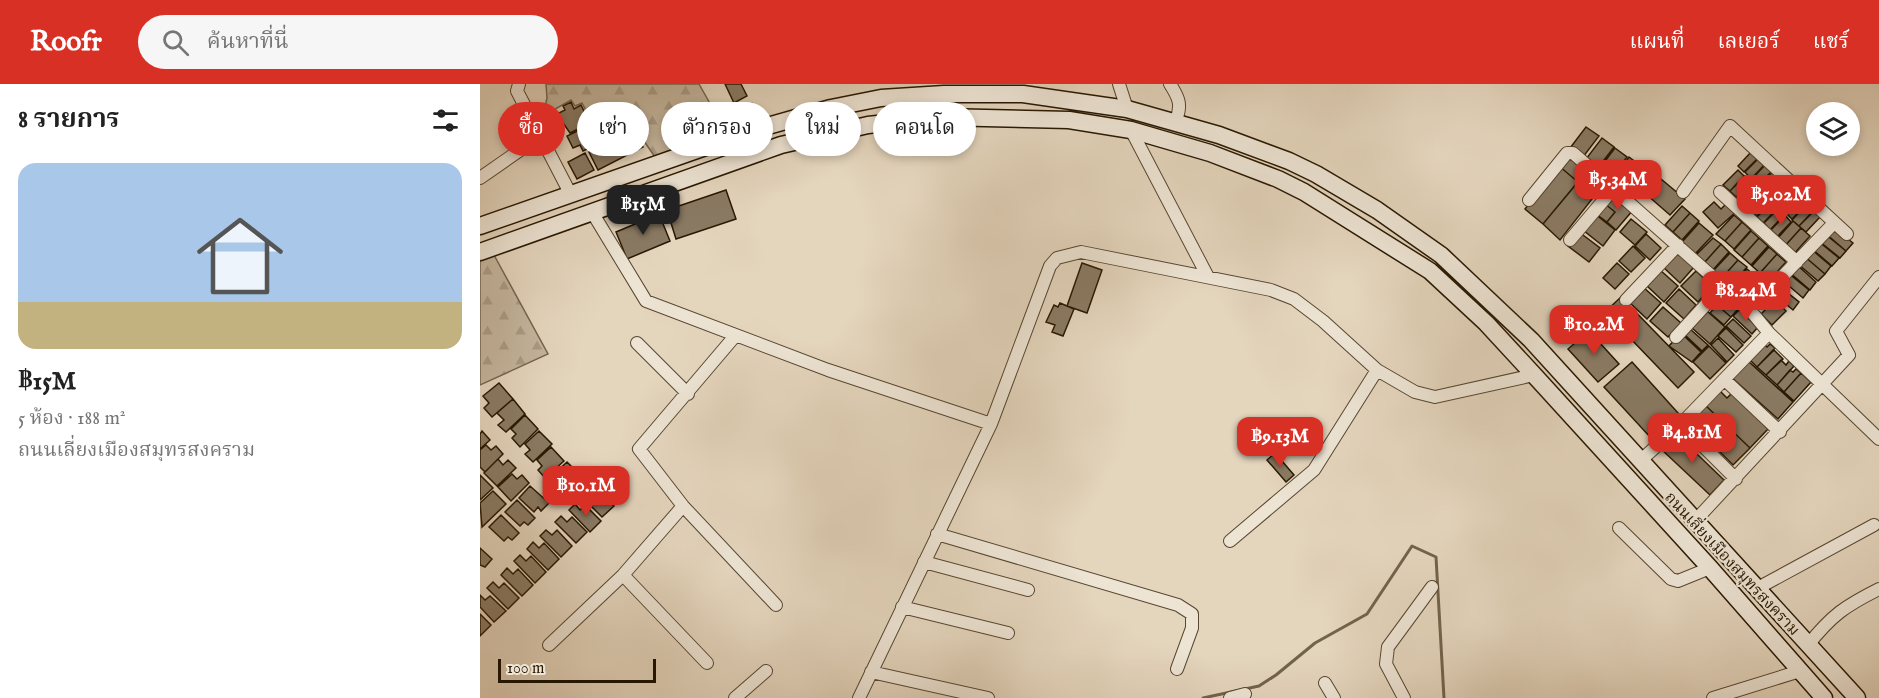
<!DOCTYPE html>
<html lang="th">
<meta charset="utf-8">
<style>
body{margin:0;font-family:"IM FELL English","Noto Serif Thai",serif;background:#f6f6f6;color:#222;height:100vh;display:flex;flex-direction:column;font-size:22px;white-space:nowrap}
*{box-sizing:border-box;margin:0}
p{font-size:20px;color:#767676}
.icon{flex:none;width:33px;height:33px;fill:none;stroke:currentColor;stroke-width:2;stroke-linecap:round;stroke-linejoin:round}
.map{position:relative;flex:1;overflow:hidden}
.details{display:flex;flex-direction:column;background:#fff;width:480px}
.details>*{flex:none}
.banner{position:absolute;left:18px;top:18px;width:570px;height:54px;display:flex;gap:12px}
.controls{position:absolute;left:1326px;top:18px;display:grid;gap:12px}
.controls a{display:grid;place-items:center;width:54px;height:54px;border-radius:50%;background:#fff;box-shadow:0 3px 9px #0003;font-size:30px}
.scale{position:absolute;left:18px;bottom:15px;width:158px;box-sizing:border-box;padding-left:6px;border:3px solid #281802;border-top:0;font-size:16px;line-height:21px;white-space:nowrap;color:#281802;-webkit-text-stroke:4px #ede4d4;paint-order:stroke}
.price{position:absolute;translate:-50% -51px;padding:0 14px;border-radius:12px;background:#d93025;color:#fff;font-size:20px;line-height:39px;filter:drop-shadow(0 2px 3px #0008)}
.price::after{content:'';position:absolute;left:50%;top:36px;width:18px;height:14px;margin-left:-9px;background:inherit;clip-path:polygon(0 0,100% 0,50% 100%)}
.price.selected{background:#222;color:#fff}
ul{padding:0;list-style:none}
li{display:grid;align-content:center;gap:12px;height:318px;padding:0 18px}
li+li{border-top:2px solid #e0e0e0}
li span{display:grid;place-items:center;height:186px;border-radius:18px;color:#555}
li>.icon{margin-inline-start:auto}
span .icon{width:108px;height:108px;fill:#fffc;stroke-width:1}
li b{font-size:26px}
h2{display:flex;justify-content:space-between;align-items:center;height:72px;padding:0 18px;font-size:26px}
.pill{padding:0 21px;border-radius:27px;background:#fff;box-shadow:0 3px 9px #0003;font-size:21px;line-height:54px}
.pill.selected{background:#d93025;color:#fff}
header{display:flex;align-items:center;gap:36px;box-sizing:border-box;height:84px;padding:0 30px;background:#d93025;color:#fff}
header strong{font-size:28px}
nav{display:flex;gap:33px;margin-inline-start:auto;font-size:21px}
.search{width:420px;height:54px;background:#f6f6f6;display:flex;align-items:center;gap:15px;box-sizing:border-box;padding:0 21px;border-radius:33px;color:#767676;font-size:22px}
main{display:flex;flex:1;min-height:0}
.map>svg:first-child{display:block}
</style>
<header>
<strong>Roofr</strong>
<div class="search"><svg class="icon" aria-label="search" viewBox="0 0 24 24"><circle cx="10" cy="10" r="6"/><path d="M15 15l6 6"/></svg>ค้นหาที่นี่</div>
<nav><a>แผนที่</a><a>เลเยอร์</a><a>แชร์</a></nav>
</header>
<main>
<section class="details">
<h2>8 รายการ<svg class="icon" aria-label="filters" viewBox="0 0 24 24"><path d="M4 7h16M4 17h16"/><circle cx="9" cy="7" r="2"/><circle cx="15" cy="17" r="2"/></svg></h2>
<ul>
<li><span style="background:linear-gradient(#a9c7e8 75%,#c2b280 0)"><svg class="icon" aria-label="home" viewBox="0 0 24 24"><path d="M3 11l9-7 9 7M6 9v11h12V9"/></svg></span><div><b>฿15M</b><p>5 ห้อง · 188 m²</p><p>ถนนเลี่ยงเมืองสมุทรสงคราม</p></div></li>
</ul>
</section>
<div class="map">
<svg width="1399" height="614" viewBox="0 0 1399 614">
<defs>
<pattern id="grass-dots" width="8" height="8" patternUnits="userSpaceOnUse" patternTransform="scale(1.5)"><rect width="8" height="8" fill="#c4b59d"/><path d="M2 2h.1M6 6h.1" fill="none" stroke="#a89b86" stroke-width="1.8" stroke-linecap="round"/></pattern>
<pattern id="forest-firs" width="22" height="20" patternUnits="userSpaceOnUse" patternTransform="scale(1.5)"><rect width="22" height="20" fill="#c4b59d"/><path d="M5 1l3.5 6h-7zM16 11l3.5 6h-7z" fill="#a89b86"/></pattern>
</defs>
<rect width="100%" height="100%" fill="#e4d5bd"/>
<filter id="stains"><feTurbulence type="fractalNoise" baseFrequency=".00333" numOctaves="4"/><feColorMatrix values="0 0 0 0 .2 0 0 0 0 .09 0 0 0 0 .02 0 0 0 .5 -.17"/></filter>
<radialGradient id="worn" r=".72"><stop offset=".6" stop-color="#630" stop-opacity="0"/><stop offset="1" stop-color="#630" stop-opacity=".3"/></radialGradient>
<!-- grass -->
<path fill="url(#grass-dots)" stroke="#766650" stroke-width="1.5" d="M272 19 282 29 262 36 263 22Z"/>
<!-- forest -->
<path fill="url(#forest-firs)" stroke="#766650" stroke-width="1.5" d="M66 0H219L246 48 175 73 155 44 123 59 102 19 95 22 91 16 63 32 67 14Z
M14 171 68 270 0 301V176Z"/>
<g fill="none" stroke-linecap="round" stroke-linejoin="round">
<!-- stream -->
<path stroke="#72634c" stroke-width="3" d="M723 614 779 602 796 591 835 559 887 530 932 462 956 473 964 614"/>
</g>
<!-- building -->
<path fill="#8a7a63" stroke="#281802" stroke-width="1.5" d="M245 0H261L267 12 254 19Z
M91 18 94 25 101 21 110 39 90 49 77 30 85 26 83 22Z
M112 40 120 59 103 67 100 61 93 64 87 52Z
M1106 43 1119 52 1103 73 1090 64Z
M154 45 163 63 118 86 109 68Z
M1122 54 1134 63 1118 84 1106 75Z
M1135 64 1147 73 1131 94 1119 85Z
M1272 67 1279 73 1264 88 1258 82Z
M105 69 114 86 97 95 88 78Z
M1087 72 1106 88 1098 98 1079 82Z
M1149 73 1162 83 1146 104 1133 95Z
M1280 73 1286 79 1271 95 1265 88Z
M1286 80 1293 86 1278 101 1272 95Z
M1079 82 1098 98 1063 140 1045 125Z
M1162 84 1174 93 1158 114 1146 105Z
M1258 86 1264 92 1250 107 1243 101Z
M1293 87 1300 93 1285 109 1279 103Z
M1106 88 1123 101 1080 156 1063 140Z
M1265 92 1271 98 1256 113 1250 107Z
M1300 94 1307 100 1292 116 1285 110Z
M1181 95 1205 115 1190 131 1167 111Z
M1271 99 1278 105 1263 120 1257 114Z
M1307 101 1313 107 1298 122 1292 116Z
M1278 105 1285 111 1270 126 1264 120Z
M246 106 256 135 196 155 187 126Z
M1314 108 1320 114 1305 129 1299 123Z
M1133 109 1153 126 1136 146 1127 138 1135 128 1124 119Z
M1285 111 1291 117 1277 132 1270 126Z
M1320 114 1327 120 1312 135 1306 129Z
M1234 118 1241 125 1248 118 1257 127 1238 144 1223 128Z
M1292 118 1298 124 1283 139 1277 133Z
M1124 119 1135 128 1127 138 1116 130Z
M1327 120 1334 126 1319 142 1312 136Z
M1202 122 1210 129 1193 148 1185 141Z
M1299 124 1305 130 1290 146 1284 139Z
M1334 127 1340 133 1326 148 1319 142Z
M1210 129 1219 137 1202 156 1193 148Z
M179 130 190 157 147 175 136 148Z
M1115 130 1135 146 1123 162 1103 146Z
M1254 131 1262 138 1245 157 1236 150Z
M1305 131 1311 138 1297 153 1290 147Z
M1151 135 1167 148 1155 161 1140 148Z
M1313 137 1321 144 1304 163 1296 156Z
M1262 138 1271 146 1254 165 1245 157Z
M1219 139 1233 151 1215 170 1202 158Z
M1352 142 1373 159 1366 167 1345 149Z
M1321 144 1330 152 1313 171 1304 163Z
M1271 147 1279 154 1262 173 1254 166Z
M1099 148 1120 164 1109 178 1088 162Z
M1166 150 1181 164 1170 176 1155 162Z
M1345 150 1366 167 1360 174 1339 157Z
M1233 154 1241 160 1224 179 1215 172Z
M1279 154 1288 162 1271 181 1262 173Z
M1338 157 1359 174 1352 182 1331 164Z
M1241 160 1249 168 1232 187 1224 179Z
M1153 162 1165 174 1151 188 1139 177Z
M1289 163 1297 170 1280 189 1272 182Z
M1331 165 1351 182 1345 190 1324 172Z
M1196 166 1214 183 1200 199 1182 182Z
M1250 169 1258 176 1241 195 1233 187Z
M1297 170 1306 178 1289 197 1280 189Z
M1324 172 1345 190 1338 197 1318 180Z
M1258 176 1267 183 1250 203 1241 195Z
M602 179 622 186 607 229 587 222Z
M1137 179 1149 190 1135 205 1123 194Z
M1316 180 1336 198 1330 206 1309 188Z
M1267 185 1275 192 1258 211 1250 203Z
M1180 186 1198 202 1184 218 1166 201Z
M1216 187 1232 202 1218 218 1201 202Z
M1308 189 1329 206 1323 214 1302 196Z
M1275 192 1284 199 1267 219 1258 211Z
M1298 201 1319 218 1313 226 1292 208Z
M1163 203 1181 219 1167 235 1149 218Z
M1199 205 1216 221 1204 235 1186 219Z
M1289 210 1306 227 1292 241 1281 230 1285 226 1279 220Z
M1141 213 1214 288 1198 304 1125 228Z
M1244 213 1258 225 1251 233 1237 221Z
M580 219 594 225 583 252 572 248 575 241 566 238 574 221 578 223Z
M1237 221 1251 233 1244 241 1230 229Z
M1183 223 1201 239 1188 253 1170 237Z
M1259 226 1278 243 1272 250 1253 232Z
M1227 227 1245 243 1230 260 1212 244Z
M1253 235 1271 252 1264 259 1246 242Z
M1246 244 1263 261 1256 268 1238 252Z
M1210 245 1228 261 1222 267 1205 251Z
M1109 247 1139 280 1118 298 1088 265Z
M1201 249 1221 268 1212 278 1189 262Z
M1238 254 1254 271 1247 278 1231 261Z
M1283 259 1287 263 1290 260 1295 264 1277 283 1269 275Z
M1229 262 1246 279 1230 295 1213 278Z
M1294 266 1303 275 1286 291 1277 283Z
M1267 276 1313 318 1298 335 1251 293Z
M1301 276 1306 281 1309 277 1314 282 1297 301 1286 291Z
M1152 278 1198 329 1171 354 1124 303Z
M1316 285 1321 289 1304 308 1297 301 1310 286 1313 288Z
M1321 289 1331 298 1314 317 1304 308Z
M19 299 33 315 12 333 4 324 9 319 3 312Z
M1239 306 1247 314 1252 309 1288 345 1270 364 1225 321Z
M33 315 45 330 26 348 18 341 24 336 17 329Z
M1225 321 1270 364 1253 381 1209 337Z
M45 331 58 345 40 363 32 354 36 350 31 345Z
M2 347 10 356 0 365V350Z
M59 347 72 360 53 378 45 370 50 366 45 360Z
M1195 349 1244 396 1230 411 1180 364Z
M6 361 11 366 16 362 23 370 5 388 0 383V366Z
M71 363 84 377 65 394 58 386 62 382 57 376Z
M795 369 814 391 806 398 787 376Z
M18 375 23 381 28 376 36 384 17 402 4 389Z
M87 378 100 391 82 409 74 401 79 397 73 391Z
M32 390 37 395 42 391 49 399 31 417 18 403Z
M0 391 13 404 0 416Z
M50 402 69 419 61 427 58 423 54 428 39 414Z
M108 405 113 411 118 406 134 422 122 433 101 412Z
M13 407 26 420 2 443 0 419Z
M37 416 55 434 48 441 44 438 40 442 25 428Z
M95 420 100 426 105 421 121 437 110 448 89 426Z
M21 431 39 449 32 456 28 453 24 457 9 443Z
M81 432 87 438 92 433 107 448 96 459 75 438Z
M66 446 72 451 77 446 92 462 81 473 60 452Z
M53 458 59 464 64 459 79 475 68 486 47 465Z
M0 464 12 475 5 483 0 481Z
M40 471 46 477 51 472 66 488 55 499 34 477Z
M27 484 33 490 38 485 53 501 42 512 21 491Z
M13 498 19 504 24 499 39 514 28 525 7 504Z
M0 511 5 516 10 512 26 527 14 538 0 523Z
M0 530 11 541 0 552Z"/>
<g fill="none" stroke-linecap="round" stroke-linejoin="round">
<defs>
<path id="street" d="M39 0 37 7 90 109
M639 0 647 25
M690 0C699 14 702 21 696 36
M651 46 728 193
M0 94 59 53
M1203 108 1250 42 1367 150
M1240 108 1317 178
M1049 116 1087 69H1093L1270 226 1289 249 1399 355
M112 128 166 217 348 286 511 340
M1090 156 1134 104
M1146 216 1198 161
M1270 226 1354 139
M255 252 159 365 203 422 296 521
M1196 253 1243 202
M157 259 208 310
M1245 296 1300 348
M1202 341 1256 395
M1160 377 1201 340 1289 249
M1214 438 1369 271 1356 247 1399 193
M1139 444 1191 495 1198 497 1230 484
M457 450 698 521 712 530V544L697 585
M750 457 834 386 897 286
M444 478 548 506
M143 491 227 579
M1276 505 1394 441
M422 523 528 549
M69 561 143 491 203 422
M1328 561C1352 531 1365 522 1399 505
M391 588 508 614
M845 599 854 614
M255 614 286 587
M379 614 511 340 570 182 577 174 601 168 791 206 814 215 843 237 897 286 935 308 955 313 1054 291
M750 614 765 610
M924 614 906 580 908 563 952 503
M1233 614 1320 587"/>
<path id="secondary" d="M0 142 277 45 351 24 401 14 464 10H543L647 25 739 51 809 77 836 90 897 126 961 171 1051 256 1377 614
M0 168 301 61 388 41 462 33 589 36 651 46 730 69 798 95 824 108 950 187 1006 239 1054 291 1230 484 1344 614"/>
</defs>
<!-- street casing -->
<use href="#street" stroke="#574731" stroke-width="14"/>
<!-- secondary casing -->
<use href="#secondary" stroke="#281802" stroke-width="19"/>
<!-- street -->
<use href="#street" stroke="#ede4d4" stroke-width="12"/>
<!-- secondary -->
<use href="#secondary" stroke="#ede4d4" stroke-width="16"/>
</g>
<g text-anchor="middle" stroke-width="4.5" stroke-linejoin="round" paint-order="stroke">
<!-- street labels -->
<g font-size="16" fill="#281802" stroke="#ede4d4">
<text transform="translate(1253 479) rotate(47)" y="6">ถนนเลี่ยงเมืองสมุทรสงคราม</text>
</g>
</g>
<rect width="100%" height="100%" filter="url(#stains)"/>
<rect width="100%" height="100%" fill="url(#worn)"/>
</svg>
<div class="controls">
<a><svg class="icon" aria-label="layers" viewBox="0 0 24 24"><path d="M12 4l9 5-9 5-9-5zM3 14l9 5 9-5"/></svg></a>
</div>
<div class="scale">100 m</div>
<b class="price" style="left:1138px;top:127px">฿5.34M</b>
<b class="price" style="left:1301px;top:142px">฿5.02M</b>
<b class="price selected" style="left:163px;top:152px">฿15M</b>
<b class="price" style="left:1266px;top:238px">฿8.24M</b>
<b class="price" style="left:1114px;top:272px">฿10.2M</b>
<b class="price" style="left:1212px;top:380px">฿4.81M</b>
<b class="price" style="left:800px;top:384px">฿9.13M</b>
<b class="price" style="left:106px;top:433px">฿10.1M</b>
<div class="banner">
<a class="pill selected">ซื้อ</a>
<a class="pill">เช่า</a>
<a class="pill">ตัวกรอง</a>
<a class="pill">ใหม่</a>
<a class="pill">คอนโด</a>
</div>
</div>
</main>
